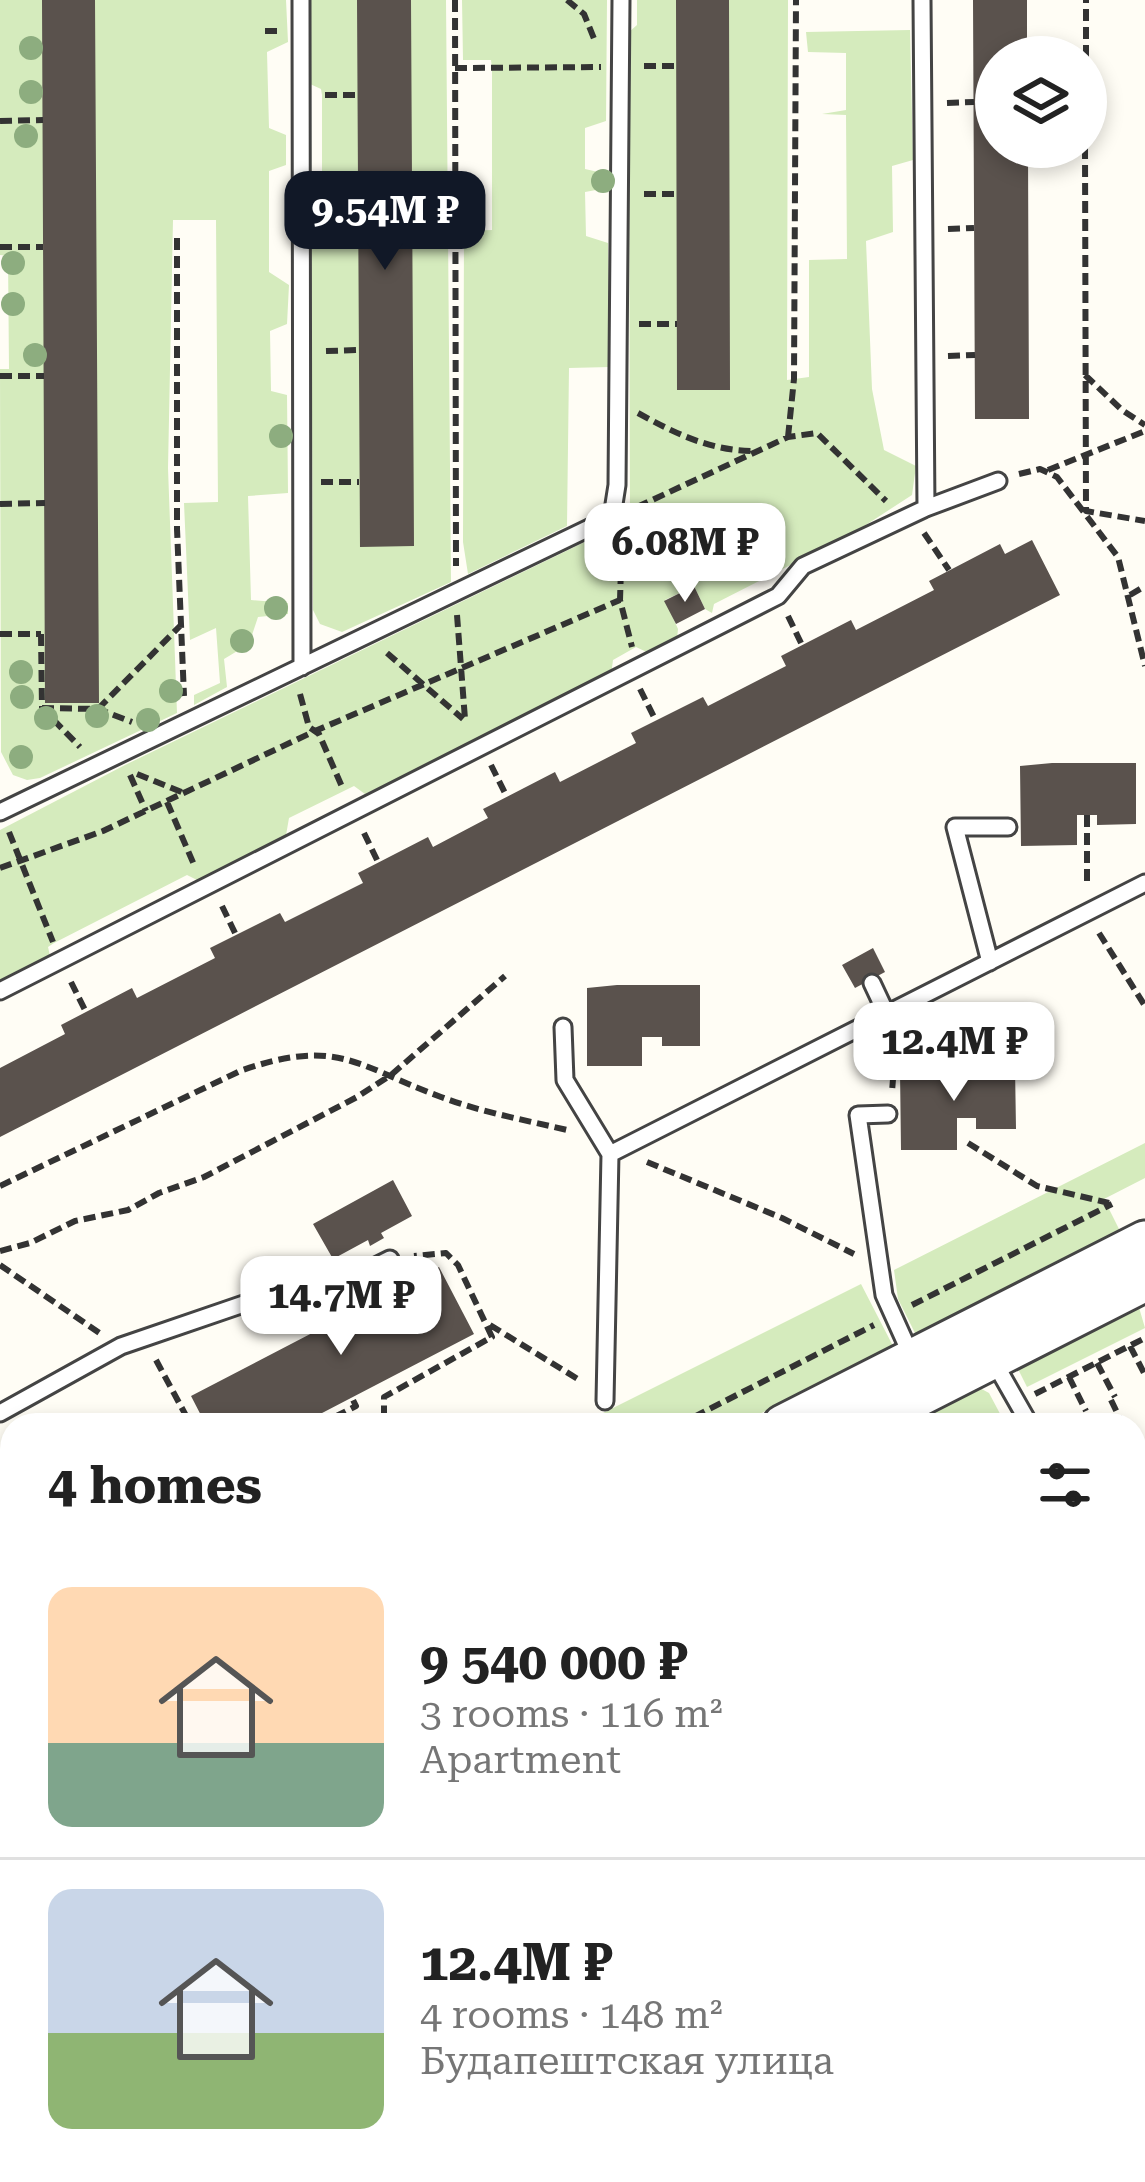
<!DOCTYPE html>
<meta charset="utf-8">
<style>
body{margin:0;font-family:"Roboto Serif",serif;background:#f6f6f6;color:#222;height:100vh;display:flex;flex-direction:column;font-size:45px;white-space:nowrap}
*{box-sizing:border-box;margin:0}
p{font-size:39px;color:#767676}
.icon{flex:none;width:66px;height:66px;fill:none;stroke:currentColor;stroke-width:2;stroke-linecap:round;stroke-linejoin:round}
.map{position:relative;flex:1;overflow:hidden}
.sheet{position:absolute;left:0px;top:1413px;width:1146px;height:771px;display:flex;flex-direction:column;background:#fff;border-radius:36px 36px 0 0;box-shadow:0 6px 18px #0003}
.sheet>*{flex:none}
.controls{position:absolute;left:975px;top:36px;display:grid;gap:24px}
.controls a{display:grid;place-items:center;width:132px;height:132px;border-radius:50%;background:#fff;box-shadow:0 6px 18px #0003;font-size:60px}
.price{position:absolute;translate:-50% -102px;padding:0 27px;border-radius:24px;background:#fff;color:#222;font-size:39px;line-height:78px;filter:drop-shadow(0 3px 6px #0008)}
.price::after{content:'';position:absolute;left:50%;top:72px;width:36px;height:27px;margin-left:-18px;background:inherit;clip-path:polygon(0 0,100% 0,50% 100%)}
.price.selected{background:#111827;color:#fff}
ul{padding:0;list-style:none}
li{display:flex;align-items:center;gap:36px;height:300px;padding:0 48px}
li+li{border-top:3px solid #e0e0e0}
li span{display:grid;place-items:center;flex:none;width:336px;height:240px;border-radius:24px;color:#555}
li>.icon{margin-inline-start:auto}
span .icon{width:144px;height:144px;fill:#fffc;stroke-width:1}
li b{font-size:51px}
h2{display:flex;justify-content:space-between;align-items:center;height:144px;padding:0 48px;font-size:51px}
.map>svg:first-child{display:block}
</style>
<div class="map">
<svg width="1145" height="2182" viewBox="0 0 1145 2182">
<rect width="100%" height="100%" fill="#fffdf5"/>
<!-- green -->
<path fill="#d5ebbd" d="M0 0H286L288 42 267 52 269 128 286 135V165L269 171V272L289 285 287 324 270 331 271 391 287 395 288 493 248 496 251 600 288 603V614L258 617 249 644 224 659 227 687 194 705V695L220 683 216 628 190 640 184 503 218 502 216 220H173L168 468 177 713 40 778 27 780 13 775 1 752 0 369H9L8 256 0 255Z
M310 0H446L451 582 342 632 320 624 313 610 311 210 322 209V95L321 89 310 84Z
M462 0H607L606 121 585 128V169L607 174V188L585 192 586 236 608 243 610 367 569 368 567 526 468 574 463 542 464 231 492 230V68L491 60H463Z
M637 0H788L787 380 809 377V260L847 259 846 115 822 114 846 110V53L808 52 806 32 910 30 913 160 892 166 893 232 866 241 872 389 884 450 916 466 912 495 855 532 714 604 712 613 705 609 694 586 665 600 678 629 677 639 653 655 636 647 613 660 611 675 365 794 354 786 289 818 285 841 197 880 187 875 54 943 48 947 50 956 0 980V830L125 765 630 520 629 32 637 25Z
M1145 1143V1178L1104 1199 1120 1231 916 1335 898 1299 894 1270Z
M861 1284 893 1346 738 1425H579Z
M1138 1304 1145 1328 1027 1387 1016 1365Z
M978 1387 989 1393 1006 1425H902Z
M0 1552 12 1574V1698L0 1704Z
M12 1716V1792L0 1798V1722Z"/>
<!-- building -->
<path fill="#5a524d" d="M42 0H95L99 703H45Z
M357 0H411L414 546 360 547Z
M676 0H729L730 390H677Z
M973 0H1027V57H996V147H1028L1029 419H975Z
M1032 540 1060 595 0 1137V1068L65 1034 61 1025 132 988 137 998 215 958 210 948 280 913 285 922 363 883 358 873 428 837 433 847 488 818 483 809 555 772 560 782 636 743 631 733 703 697 708 706 786 666 781 656 851 620 856 630 934 590 929 581 1000 544 1005 554Z
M694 586 705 609 676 624 664 601Z
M1052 763H1136V824L1097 825V815H1077V845L1021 846 1020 766Z
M873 948 885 972 855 988 842 965Z
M617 985H700V1046H662V1037H642V1066H587V988Z
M1015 1067 1016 1129H976V1118H957V1150H901L900 1071Z
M393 1180 412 1216 381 1233 384 1238 370 1246 368 1240 333 1259 313 1224Z
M439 1267 474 1334 299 1425H206L191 1396Z
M1145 1616V1725L1134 1703V1622Z
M12 2005V2082L0 2089V2011Z
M1138 2055 1145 2069V2081L1134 2087V2057Z
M508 2172H613L618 2182H488Z"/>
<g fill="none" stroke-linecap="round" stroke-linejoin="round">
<defs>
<path id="service" d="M301 0 302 667
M922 0 926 508
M0 812 612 517 617 485 621 0
M990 962 955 827H1008
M872 983 887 1015
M0 991 778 596 803 566 926 508 998 481
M563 1027 565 1080 610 1154 605 1401
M888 1114 858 1115 884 1295 911 1355
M610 1154 1145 883
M993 1360 1030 1425
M0 1413 121 1346 334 1273 374 1267 390 1259
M0 1519 12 1542
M1134 1547 1145 1544
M1134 1854 1145 1876
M680 2172 685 2182
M0 2181 17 2172
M269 2182 289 2172
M791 2182 811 2172"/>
<path id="tertiary" d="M783 1425 1145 1241
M862 1425 1145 1281
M0 1824 12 1817
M0 1864 12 1858"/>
</defs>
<!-- service casing -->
<use href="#service" stroke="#444" stroke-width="21"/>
<!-- tertiary casing -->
<use href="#tertiary" stroke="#444" stroke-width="45"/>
<!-- path -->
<path stroke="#333" stroke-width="6" stroke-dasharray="12 6" stroke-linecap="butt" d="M455 0 456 566
M567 0 584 14 595 41
M265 31H279
M1086 57V0
M644 66H676
M455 68 601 67
M325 95H357
M947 103 974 102
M0 121 43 120
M1085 147 1086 511 1145 521
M644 194H677
M326 223H358
M948 229 974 228
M177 238V529L184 696
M0 247H43
M639 324H677
M326 351 359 350
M948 356 975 355
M1085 375 1122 410 1145 425
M0 376H44
M638 413C676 434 711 451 755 451
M788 437 794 379 796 0
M1048 470 1145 431
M1019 474 1040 469 1057 477 1118 557 1145 666
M321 482H359
M0 504 45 503
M637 507 788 437 817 433 886 501
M924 533 949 570
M622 536 620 600 632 647
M1130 595 1145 586
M457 615 465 719
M788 616 802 645
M0 634H41
M41 634 42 708 80 747
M387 653 463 719
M640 689 656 721
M300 694 309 727 319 734 343 789
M42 708 98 709 132 722
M98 709 180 626
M491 765 507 797
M137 774 184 793
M130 775 146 811
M167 802 195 867
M1087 815V887
M9 832 53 942
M364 833 378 862
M0 868 103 831 315 731 620 600
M222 906 236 935
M1099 933 1145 1006
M71 982 86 1012
M881 1042 893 1079 892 1092
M968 1143 1037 1186 1109 1203
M647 1162 782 1218 854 1254
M0 1186 240 1071C337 1037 355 1065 441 1097 481 1112 525 1120 567 1130
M0 1251 30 1243 75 1221 128 1210 159 1193 204 1177 357 1097 391 1075 505 976
M0 1265 101 1334
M912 1305 1112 1204
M490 1325 581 1381
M1130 1346 1145 1375
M156 1360 191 1425
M1097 1363 1115 1397
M1069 1377 1086 1411
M1035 1394 1145 1338
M1111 1400 1123 1425
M319 1425 356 1406 352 1398
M338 1425 349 1419 352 1425
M366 1425 384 1415V1397L492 1337 458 1265 446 1253 414 1256
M678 1425 874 1325
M1134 1446 1145 1468
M0 1648 12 1653
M0 1770 12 1764
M1134 1980 1145 2002
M1134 2042 1145 2036
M0 2105 12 2099
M1134 2139 1145 2109
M717 2172 722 2182
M92 2182 96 2172
M733 2182 753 2172
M1095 2182 1107 2172"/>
<!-- service -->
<use href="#service" stroke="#fff" stroke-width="15"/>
<!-- tertiary -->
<use href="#tertiary" stroke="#fff" stroke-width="39"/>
</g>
<!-- trees -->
<g fill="#8dad7f">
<circle cx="31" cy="48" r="12"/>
<circle cx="31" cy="92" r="12"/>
<circle cx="26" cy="136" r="12"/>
<circle cx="603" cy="181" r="12"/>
<circle cx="13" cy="263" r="12"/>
<circle cx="13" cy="304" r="12"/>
<circle cx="35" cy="355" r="12"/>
<circle cx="281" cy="436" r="12"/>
<circle cx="276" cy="608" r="12"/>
<circle cx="242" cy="641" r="12"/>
<circle cx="21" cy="672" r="12"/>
<circle cx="171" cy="691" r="12"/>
<circle cx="22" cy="697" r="12"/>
<circle cx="97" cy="716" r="12"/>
<circle cx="46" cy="718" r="12"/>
<circle cx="148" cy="720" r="12"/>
<circle cx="21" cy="757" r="12"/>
</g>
</svg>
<div class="controls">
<a><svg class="icon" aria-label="layers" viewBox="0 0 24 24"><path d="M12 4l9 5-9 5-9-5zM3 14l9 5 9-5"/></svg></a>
</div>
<b class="price selected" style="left:385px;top:273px">9.54M ₽</b>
<b class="price" style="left:685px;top:605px">6.08M ₽</b>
<b class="price" style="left:954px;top:1104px">12.4M ₽</b>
<b class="price" style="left:341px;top:1358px">14.7M ₽</b>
<section class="sheet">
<h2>4 homes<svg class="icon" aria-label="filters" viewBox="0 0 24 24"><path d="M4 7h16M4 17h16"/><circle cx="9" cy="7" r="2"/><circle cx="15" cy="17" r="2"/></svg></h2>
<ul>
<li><span style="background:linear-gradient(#ffd9b3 65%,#7fa58c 0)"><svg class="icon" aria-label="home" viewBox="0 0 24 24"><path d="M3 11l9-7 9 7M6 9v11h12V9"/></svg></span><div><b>9 540 000 ₽</b><p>3 rooms · 116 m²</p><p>Apartment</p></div></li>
<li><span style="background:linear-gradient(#c9d6e8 60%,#8fb573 0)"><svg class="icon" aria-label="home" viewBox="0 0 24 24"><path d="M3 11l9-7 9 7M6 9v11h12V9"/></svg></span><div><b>12.4M ₽</b><p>4 rooms · 148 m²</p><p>Будапештская улица</p></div></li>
</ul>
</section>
</div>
